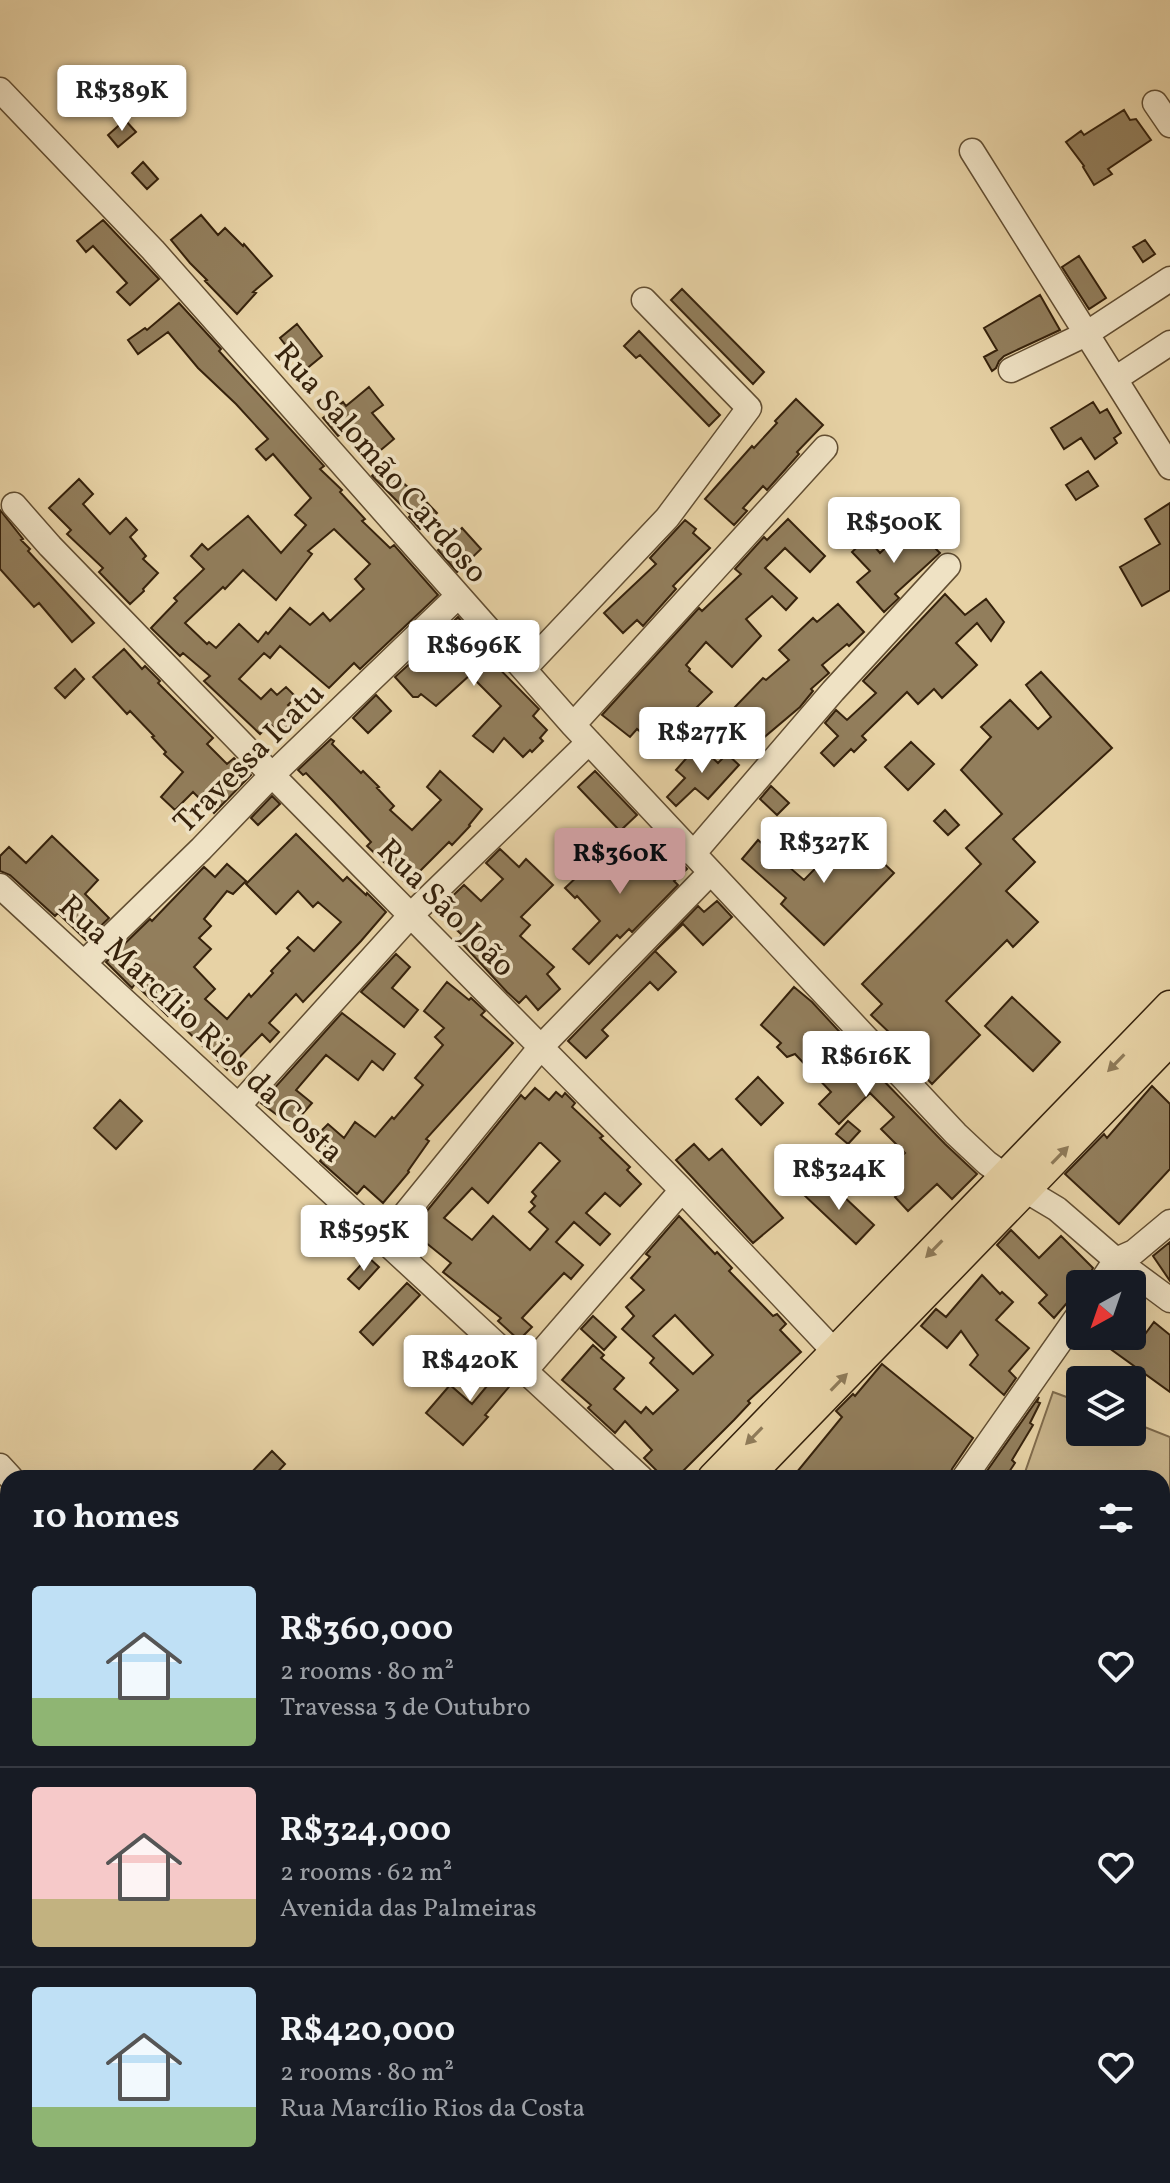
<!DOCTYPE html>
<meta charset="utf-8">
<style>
body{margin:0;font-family:Vollkorn,serif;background:#20242c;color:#f1f3f6;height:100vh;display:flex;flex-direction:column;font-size:30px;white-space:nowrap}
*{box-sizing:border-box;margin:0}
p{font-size:26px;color:#9ea1a6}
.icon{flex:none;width:44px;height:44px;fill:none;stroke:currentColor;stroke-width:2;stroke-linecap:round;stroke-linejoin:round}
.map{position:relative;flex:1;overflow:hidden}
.panel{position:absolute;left:0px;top:1470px;width:1170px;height:714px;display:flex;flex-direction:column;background:#171b24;border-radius:24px 24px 0 0;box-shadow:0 8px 32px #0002}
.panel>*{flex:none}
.needle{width:52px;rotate:220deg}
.buttons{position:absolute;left:1066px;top:1270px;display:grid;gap:16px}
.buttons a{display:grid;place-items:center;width:80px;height:80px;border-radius:8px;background:#171b24;box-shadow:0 8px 32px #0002;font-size:40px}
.price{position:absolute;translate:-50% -68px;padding:0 18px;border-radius:8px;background:#fff;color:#222;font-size:26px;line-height:52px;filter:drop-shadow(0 2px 4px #0008)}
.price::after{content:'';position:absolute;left:50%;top:48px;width:24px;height:18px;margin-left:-12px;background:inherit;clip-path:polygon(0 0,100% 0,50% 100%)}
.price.active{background:#c59692;color:#111}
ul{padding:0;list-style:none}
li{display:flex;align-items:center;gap:24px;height:200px;padding:0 32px}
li+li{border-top:2px solid #363941}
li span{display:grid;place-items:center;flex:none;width:224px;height:160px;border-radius:8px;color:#555}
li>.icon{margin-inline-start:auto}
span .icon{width:96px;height:96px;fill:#fffc;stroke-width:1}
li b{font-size:34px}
h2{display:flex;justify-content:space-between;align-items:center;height:96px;padding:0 32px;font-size:34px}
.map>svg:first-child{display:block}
</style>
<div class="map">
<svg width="1170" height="2183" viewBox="0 0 1170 2183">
<rect width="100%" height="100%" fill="#e7d2a5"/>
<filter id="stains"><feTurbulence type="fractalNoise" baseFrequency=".0025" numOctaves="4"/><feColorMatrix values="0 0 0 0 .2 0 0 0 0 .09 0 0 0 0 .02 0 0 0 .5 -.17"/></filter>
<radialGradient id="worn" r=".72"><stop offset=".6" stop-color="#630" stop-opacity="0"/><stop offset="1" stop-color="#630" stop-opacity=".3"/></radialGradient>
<!-- green -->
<path fill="#c9b48b" stroke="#806b4c" stroke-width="2" d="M1053 1392 1080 1402V1432H1132V1422L1170 1437V1668L1162 1685V1478H1023Z"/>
<!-- building -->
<path fill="#927e5c" stroke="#36220c" stroke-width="2" fill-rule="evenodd" d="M1124 110 1130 120 1136 119 1151 140 1108 169 1112 174 1094 185 1083 167 1084 166 1066 142 1081 131 1084 135Z
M125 120 136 132 118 147 108 135Z
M143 162 158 179 147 189 132 173Z
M201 215 218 235 225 228 243 246 244 244 272 276 253 292 256 293 237 314 205 281 207 280 190 263 171 240Z
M103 220 159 279 130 305 117 292 127 283 93 246 86 252 77 241Z
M1145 240 1155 254 1143 262 1133 247Z
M1079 256 1106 298 1089 309 1062 267Z
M682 289 764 372 753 384 671 300Z
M1040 295 1060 330 1004 356 999 361 996 368 992 371 984 357 997 350 984 328Z
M179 303 221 349 219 351 324 466 320 469 342 490 340 492 365 519 362 521 390 548 394 545 438 595 360 669 354 663 329 688 280 646 270 658 264 653 239 679 261 699 271 689 277 695 286 687 296 697 288 705 300 718 282 736 270 724 260 734 204 681 210 676 183 653 180 656 151 628 177 601 174 598 204 569 191 556 202 544 208 550 248 516 281 553 306 525 295 515 311 498 273 454 266 460 256 449 268 439 236 404 198 368 168 332 138 354 128 340 145 328 147 330ZM334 529 370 564 355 579 364 589 330 621 323 613 310 625 290 608 268 634 266 632 258 642 239 624 216 648 209 642 207 644 185 623 223 587 225 589 243 570 276 600 312 554 308 551Z
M297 324 322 356 305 370 280 338Z
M639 331 720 415 709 426 640 355 636 358 624 346Z
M369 387 383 405 372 413 394 439 376 454 352 426 338 436 323 418 343 402 346 406Z
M796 399 823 425 797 452 799 454 767 490 763 486 743 508 747 511 734 525 705 499 752 446 754 448 777 423 775 421Z
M1093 402 1100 413 1107 409 1121 433 1114 438 1117 443 1095 459 1081 438 1064 449 1051 428Z
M383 464 412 491 414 489 437 513 420 529 409 517 411 515 372 476Z
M1088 471 1098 486 1076 500 1066 485Z
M79 479 93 494 83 504 110 534 126 518 137 530 130 537 146 556 143 559 158 573 143 589 144 591 130 604 99 572 103 568 67 534 71 530 49 508Z
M1170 503V590L1142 606 1120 567 1160 544 1145 519Z
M0 510 23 539 21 540 30 549 28 551 94 623 72 642 39 603 34 607 0 569Z
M788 519 825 556 810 572 785 548 765 568 797 598 786 610 772 596 746 619 761 636 732 667 706 642 686 665 690 669 689 671 712 692 690 714 688 713 666 741 659 747 637 729 630 737 602 715 699 608 702 611 741 574 735 569 764 537 767 540Z
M685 520 696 529 693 533 710 548 673 586 676 589 643 626 637 620 623 633 604 613 656 564 650 558Z
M911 524 940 553 895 594 899 598 884 612 857 582 870 571 852 552 867 538 880 553Z
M462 528 481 549 457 572 438 550Z
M945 594 965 615 986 599 1004 622 991 641 977 623 956 643 977 665 942 698 934 689 918 704 907 692 862 736 866 740 854 752 851 749 834 766 821 753 838 736 825 723 836 710 847 720 876 693 863 681Z
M838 604 864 632 849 646 847 644 822 665 829 673 811 689 813 691 800 707 761 740 733 709 763 678 766 680 789 660 779 650 813 618 817 622Z
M458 617 473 635 469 638 539 709 533 716 547 730 540 738 543 741 532 752 530 750 523 757 504 738 493 752 473 736 501 706 470 675 436 706 421 694 418 697H413L395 677 438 638 437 637Z
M124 649 142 669 145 666 160 681 158 683 213 738 207 744 227 764 234 758 251 775 214 813 193 792 175 810 161 797 183 772 164 754 166 752 152 737 154 736 130 711 127 714 93 677Z
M75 669 84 679 65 698 55 688Z
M1041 672 1112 748 1013 839 1035 862 1006 891 1038 922 1013 947 1007 940 946 1001 980 1035 932 1084 912 1063 916 1058 871 1015 882 1004 862 984 981 864 966 848 1002 814 961 770 991 737 981 727 1010 700 1038 729 1051 717 1026 685Z
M376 695 391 711 368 733 353 718Z
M331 739 334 741 332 744 361 773 363 771 379 787 377 788 394 806 390 810 412 830 441 800 427 787 440 771 482 809 469 825 470 826 452 845 449 842 407 884 367 846 371 842 332 800 306 773 303 775 298 770Z
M911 742 934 764 908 790 885 767Z
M698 745 718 763 727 754 739 765 708 799 695 788 676 806 667 797 685 778 676 770Z
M595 771 637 815 620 831 578 787Z
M771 786 789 803 777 815 760 799Z
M272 796 280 804 258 825 251 818Z
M945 810 959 825 948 835 934 821Z
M851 832 894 873 824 945 781 904 786 898 742 859 758 840 804 880Z
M296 834 343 881 347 877 366 895 367 893 386 912 361 941 303 1002 296 994 269 1023 279 1032 270 1042 262 1034 227 1070 170 1014 168 1016 135 984 132 988 106 962 150 919 152 921 204 867 215 877 227 864 246 881 233 894 227 891 204 919 211 926 199 938 211 949 194 967 215 989 205 999 227 1019 249 994 251 997 273 973 271 971 290 951 287 948 298 937 314 951 341 922 318 902 313 907 298 891 276 914 246 884Z
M52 836 98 880 85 894 109 918 86 940 58 913 55 916 10 875 0 871V856L9 847 26 863Z
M613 843 639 872 645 867 651 873 673 853 687 869 674 881 678 885 632 932 629 929 620 938 617 935 589 964 573 949 600 921 577 896 575 898 565 888Z
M500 849 519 867 526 859 553 885 521 917 530 925 520 936 554 967 547 974 560 989 538 1010 526 996 519 1003 507 992 458 939 462 935 437 911 464 885 481 901 503 879 486 863Z
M717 901 732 917 703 945 683 924 655 951 698 906 704 912Z
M655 951 676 972 658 990 650 982 602 1030 608 1036 586 1058 568 1041Z
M396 954 410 967 392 988 418 1010 404 1027 361 992Z
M447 982 469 1000 471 998 485 1011 481 1015 513 1043 426 1139 429 1141 408 1171 409 1172 383 1203 364 1186 357 1194 320 1161 329 1149 315 1137 328 1124 344 1138 355 1122 375 1137 392 1117 394 1119 423 1085 415 1078 443 1045 435 1037 444 1028 424 1011Z
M794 987 812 1002 849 1042 847 1043 945 1144 977 1174 952 1199 937 1184 908 1211 895 1197 903 1190 886 1171 905 1153 881 1129 894 1117 870 1093 839 1124 819 1104 831 1092 795 1054 787 1057 777 1047 781 1043 761 1025Z
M1012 997 1060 1042 1033 1071 985 1026Z
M342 1013 395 1054 383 1070 372 1061 358 1080 326 1055 296 1090 312 1103 292 1126 261 1103Z
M758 1077 783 1103 761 1125 736 1099Z
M1152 1086 1170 1104V1169L1119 1224 1065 1174 1104 1134 1107 1138Z
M535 1088 549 1100 556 1092 562 1097 565 1093 575 1103 572 1107 603 1136 600 1138 630 1167 627 1170 641 1184 620 1206 605 1193 586 1213 610 1234 600 1245 574 1222 556 1242 583 1265 571 1279 564 1273 522 1318 532 1327 519 1340 498 1321 501 1318 443 1272 451 1263 420 1238 418 1241 409 1233 521 1095 525 1099ZM539 1143H541L560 1161 532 1192 536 1196 531 1202 535 1206 529 1212 548 1229 530 1250 493 1216 472 1240 444 1218 472 1188 488 1203Z
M120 1100 142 1121 116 1149 94 1128Z
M848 1121 860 1131 848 1144 836 1134Z
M694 1144 709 1160 722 1149 783 1218 753 1243 676 1160Z
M817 1179 838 1199 842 1195 874 1225 856 1244 803 1194Z
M679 1216 715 1254 717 1252 732 1268 729 1271 773 1316 777 1314 786 1324 780 1330 801 1352 748 1401 750 1403 734 1420 676 1478H664L644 1458 652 1450 625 1421 615 1433 588 1408 591 1405 562 1380 593 1345 604 1355 601 1358 624 1378 614 1389 641 1413 646 1407 653 1414 678 1390 650 1363 654 1358 622 1329 634 1316 626 1307 644 1290 631 1278 650 1257 646 1254ZM675 1315 713 1355 693 1374 653 1336Z
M1011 1230 1039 1258 1061 1236 1093 1268 1085 1284H1080V1290L1079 1289 1054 1318 1039 1303 1047 1295 997 1245Z
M1170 1242V1281L1153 1256Z
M368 1257 379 1267 359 1289 348 1279Z
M982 1275 1000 1294 1002 1292 1013 1302 996 1320 1029 1348 1009 1371 1016 1378 1004 1395 970 1365 978 1355 961 1331 947 1348 921 1326 936 1309 946 1317Z
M407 1283 420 1295 373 1345 360 1332Z
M593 1316 616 1337 604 1350 581 1329Z
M1154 1322 1170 1335V1392L1105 1345 1112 1336H1134L1140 1341Z
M481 1352 514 1381 485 1415 488 1417 463 1445 426 1413 450 1385 472 1404 492 1380 472 1362Z
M882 1364 973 1438 952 1469 949 1478H792L842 1417 836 1411 853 1394 855 1396Z
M1039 1397 1037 1402 1040 1403 1030 1423 1033 1425 1012 1460 1015 1463 1005 1478H982Z
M272 1451 285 1464 272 1478H246Z"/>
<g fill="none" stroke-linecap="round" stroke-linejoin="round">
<defs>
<path id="minor" d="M0 90 153 250 573 725 956 1134 987 1163 1022 1188 1057 1209 1116 1260 1170 1300
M1155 103 1170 125
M972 151 1170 467
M1011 370 1086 334 1170 279
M1115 379 1170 343
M14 505 50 546 272 775 682 1190 835 1352
M524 669 667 518 749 408 644 300
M573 725 825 448
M693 854 833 691 948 566
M0 886 641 1478
M84 963 201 849 272 775 457 597
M239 1105 411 915 589 742
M384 1240 540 1048 710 873
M1100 1284 1116 1260 1134 1252 1170 1222
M525 1371 682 1190
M0 1466 11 1478
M964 1478 1080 1313
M1162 1771 1170 1774
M0 1876 8 1888
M1162 2035 1170 2037
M0 2164 8 2170
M549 2183 551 2176
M835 2183 838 2176
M1164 2183 1170 2164"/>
<path id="major" d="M713 1478 1170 1006
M746 1478 1170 1040
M34 2183 41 2176
M66 2183 72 2176"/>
</defs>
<!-- minor casing -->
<use href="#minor" stroke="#624e32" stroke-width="27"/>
<!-- major casing -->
<use href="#major" stroke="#36220c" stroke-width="33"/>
<!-- minor -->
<use href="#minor" stroke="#efe2c4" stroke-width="24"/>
<!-- major -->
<use href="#major" stroke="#e7d2a5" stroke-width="30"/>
</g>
<!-- one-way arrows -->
<defs><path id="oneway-solid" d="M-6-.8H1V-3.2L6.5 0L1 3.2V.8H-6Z" transform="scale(2)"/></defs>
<g fill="#8e7a58">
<use href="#oneway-solid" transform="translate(1116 1063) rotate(134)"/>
<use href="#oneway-solid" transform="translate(1060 1155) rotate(-46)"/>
<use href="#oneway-solid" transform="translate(934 1249) rotate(134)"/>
<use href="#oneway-solid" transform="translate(839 1382) rotate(-46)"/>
<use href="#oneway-solid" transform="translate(754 1436) rotate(134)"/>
</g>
<g text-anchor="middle" stroke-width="7" stroke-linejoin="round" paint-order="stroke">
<!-- street labels -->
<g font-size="32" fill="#36220c" stroke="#efe2c4">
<text transform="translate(382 462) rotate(49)" y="11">Rua Salomão Cardoso</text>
<text transform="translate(248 757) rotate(-45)" y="11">Travessa Icatu</text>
<text transform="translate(447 907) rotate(45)" y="11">Rua São João</text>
<text transform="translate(202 1028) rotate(43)" y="11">Rua Marcílio Rios da Costa</text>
</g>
</g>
<rect width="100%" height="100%" filter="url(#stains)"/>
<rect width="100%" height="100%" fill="url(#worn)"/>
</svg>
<div class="buttons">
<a><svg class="needle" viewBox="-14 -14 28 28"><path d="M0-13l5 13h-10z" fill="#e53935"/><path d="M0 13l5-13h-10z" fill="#9ea1a6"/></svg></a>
<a><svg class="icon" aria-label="layers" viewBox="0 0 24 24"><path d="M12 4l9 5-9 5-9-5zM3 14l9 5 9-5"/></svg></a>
</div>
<b class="price" style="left:122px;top:133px">R$389K</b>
<b class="price" style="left:894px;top:565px">R$500K</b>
<b class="price" style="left:474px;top:688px">R$696K</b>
<b class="price" style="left:702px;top:775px">R$277K</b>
<b class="price" style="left:824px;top:885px">R$327K</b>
<b class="price active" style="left:620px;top:896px">R$360K</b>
<b class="price" style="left:866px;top:1099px">R$616K</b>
<b class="price" style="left:839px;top:1212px">R$324K</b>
<b class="price" style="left:364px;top:1273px">R$595K</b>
<b class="price" style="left:470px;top:1403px">R$420K</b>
<section class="panel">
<h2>10 homes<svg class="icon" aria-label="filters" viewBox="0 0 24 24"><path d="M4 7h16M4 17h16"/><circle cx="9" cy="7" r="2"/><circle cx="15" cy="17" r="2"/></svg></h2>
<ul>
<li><span style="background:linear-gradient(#bfe0f5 70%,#8fb573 0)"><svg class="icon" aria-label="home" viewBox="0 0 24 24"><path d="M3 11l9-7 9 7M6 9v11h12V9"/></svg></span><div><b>R$360,000</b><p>2 rooms · 80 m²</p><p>Travessa 3 de Outubro</p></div><svg class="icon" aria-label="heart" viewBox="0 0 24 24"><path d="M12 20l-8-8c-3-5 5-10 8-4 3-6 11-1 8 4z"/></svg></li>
<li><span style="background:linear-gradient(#f6c9c9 70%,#c2b280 0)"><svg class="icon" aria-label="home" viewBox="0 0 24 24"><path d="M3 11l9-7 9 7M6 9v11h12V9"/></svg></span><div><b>R$324,000</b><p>2 rooms · 62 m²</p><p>Avenida das Palmeiras</p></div><svg class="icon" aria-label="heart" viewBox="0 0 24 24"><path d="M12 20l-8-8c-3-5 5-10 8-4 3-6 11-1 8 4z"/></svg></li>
<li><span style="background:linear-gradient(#bfe0f5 75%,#8fb573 0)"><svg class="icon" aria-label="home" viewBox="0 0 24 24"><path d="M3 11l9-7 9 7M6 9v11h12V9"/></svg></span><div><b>R$420,000</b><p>2 rooms · 80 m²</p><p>Rua Marcílio Rios da Costa</p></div><svg class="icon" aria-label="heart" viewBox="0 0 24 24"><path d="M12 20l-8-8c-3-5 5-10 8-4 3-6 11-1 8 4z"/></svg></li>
</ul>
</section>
</div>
